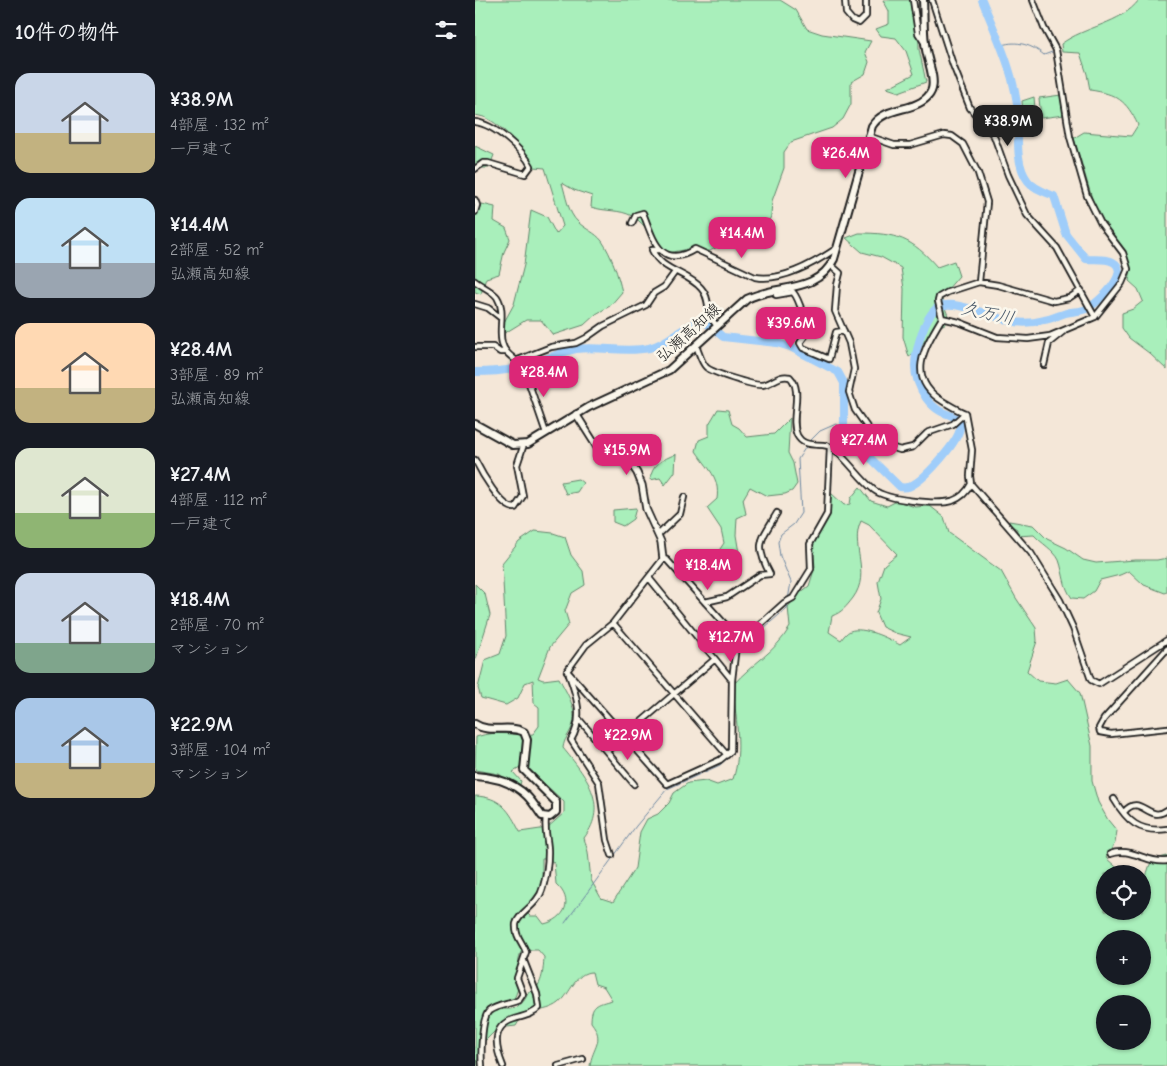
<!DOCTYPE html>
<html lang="ja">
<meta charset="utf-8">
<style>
body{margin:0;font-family:"Comic Neue","Klee One",sans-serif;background:#242831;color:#f1f3f6;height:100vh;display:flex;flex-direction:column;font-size:19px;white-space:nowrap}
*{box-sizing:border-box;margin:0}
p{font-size:16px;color:#9ea1a6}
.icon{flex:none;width:28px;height:28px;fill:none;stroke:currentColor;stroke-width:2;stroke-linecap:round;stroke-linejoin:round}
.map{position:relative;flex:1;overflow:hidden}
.drawer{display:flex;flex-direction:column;background:#171b24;width:475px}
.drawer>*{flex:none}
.controls{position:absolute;left:621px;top:865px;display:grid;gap:10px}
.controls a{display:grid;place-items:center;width:55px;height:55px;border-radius:50%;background:#171b24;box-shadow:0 1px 4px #0004;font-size:25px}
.price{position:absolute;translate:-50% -42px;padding:0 11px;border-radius:10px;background:#db2777;color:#fff;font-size:16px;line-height:32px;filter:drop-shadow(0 1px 2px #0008)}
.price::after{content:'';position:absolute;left:50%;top:30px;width:15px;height:11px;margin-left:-8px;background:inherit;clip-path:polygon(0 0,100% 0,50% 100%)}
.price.current{background:#222;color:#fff}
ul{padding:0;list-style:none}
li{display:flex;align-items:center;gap:15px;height:125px;padding:0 15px}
li span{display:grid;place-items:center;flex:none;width:140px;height:100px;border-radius:15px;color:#555}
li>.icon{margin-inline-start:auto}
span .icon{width:60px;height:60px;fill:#fffc;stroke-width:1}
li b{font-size:21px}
h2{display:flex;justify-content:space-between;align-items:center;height:60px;padding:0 15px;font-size:21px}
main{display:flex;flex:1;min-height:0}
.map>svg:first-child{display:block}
</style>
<main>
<section class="drawer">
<h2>10件の物件<svg class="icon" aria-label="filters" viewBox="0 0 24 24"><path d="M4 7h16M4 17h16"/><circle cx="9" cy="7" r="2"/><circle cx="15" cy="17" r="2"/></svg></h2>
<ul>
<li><span style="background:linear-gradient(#c9d6e8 60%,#c2b280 0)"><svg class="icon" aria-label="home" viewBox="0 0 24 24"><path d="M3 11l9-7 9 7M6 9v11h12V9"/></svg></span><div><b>¥38.9M</b><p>4部屋 · 132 m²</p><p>一戸建て</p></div></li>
<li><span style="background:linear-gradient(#bfe0f5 65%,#9aa5b1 0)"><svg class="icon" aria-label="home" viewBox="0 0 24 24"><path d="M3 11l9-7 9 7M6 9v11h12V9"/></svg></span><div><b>¥14.4M</b><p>2部屋 · 52 m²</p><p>弘瀬高知線</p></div></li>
<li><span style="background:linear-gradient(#ffd9b3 65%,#c2b280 0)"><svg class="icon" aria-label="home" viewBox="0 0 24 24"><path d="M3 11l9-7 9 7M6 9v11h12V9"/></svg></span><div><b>¥28.4M</b><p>3部屋 · 89 m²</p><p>弘瀬高知線</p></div></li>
<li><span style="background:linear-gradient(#dfe7d0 65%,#8fb573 0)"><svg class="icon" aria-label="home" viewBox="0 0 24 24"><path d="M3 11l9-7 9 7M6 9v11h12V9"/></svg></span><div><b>¥27.4M</b><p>4部屋 · 112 m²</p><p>一戸建て</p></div></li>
<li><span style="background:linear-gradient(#c9d6e8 70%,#7fa58c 0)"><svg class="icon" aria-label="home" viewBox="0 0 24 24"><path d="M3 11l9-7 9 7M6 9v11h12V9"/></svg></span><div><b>¥18.4M</b><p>2部屋 · 70 m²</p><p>マンション</p></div></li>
<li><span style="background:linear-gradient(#a9c7e8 65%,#c2b280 0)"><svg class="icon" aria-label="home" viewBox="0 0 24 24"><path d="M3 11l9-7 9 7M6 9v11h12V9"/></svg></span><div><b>¥22.9M</b><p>3部屋 · 104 m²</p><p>マンション</p></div></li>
</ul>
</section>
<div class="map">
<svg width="692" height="1066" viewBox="0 0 692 1066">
<rect width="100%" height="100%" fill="#f4e7d8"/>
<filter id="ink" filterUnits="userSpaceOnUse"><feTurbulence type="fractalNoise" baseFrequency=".02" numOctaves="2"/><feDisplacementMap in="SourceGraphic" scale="10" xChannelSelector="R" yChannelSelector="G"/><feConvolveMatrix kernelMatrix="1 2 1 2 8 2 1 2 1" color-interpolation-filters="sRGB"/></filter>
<g filter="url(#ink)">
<!-- green -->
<path fill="#a9efbb" stroke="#62866c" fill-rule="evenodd" d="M0 0H305L321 10 332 29 347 34 396 41 390 52 394 62 390 74 376 82V104L368 119 357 128 316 142 309 152V168L297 201 296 216 291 228 264 244H248L235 251 209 250 192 253C178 242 172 224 157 216 144 209 131 212 116 207L117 196 99 190 87 183C91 196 93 213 103 222 111 230 120 232 127 241 137 256 143 275 147 292L135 306 121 314 109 325 78 335 66 320H51L30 333 27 326 39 304 49 265 56 210 72 217 81 234 88 226 70 168 59 167C54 153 29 128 15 120 11 117 5 116 0 115Z
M408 0H436L443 15 444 49 451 82 424 92 412 88 439 74 431 51 421 38 406 36 401 29 414 24V11Z
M664 0H692V370L674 353 654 338 647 328V313L658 309 668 301 663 289 654 281 656 269 619 205 599 138 609 132 656 136 663 125C651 100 642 94 615 90L612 74 605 53 587 52 586 44C610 26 646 24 664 0Z
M586 95 589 115 566 118 564 98Z
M559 97 561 121 549 122 547 101Z
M0 146 19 155 14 168H0Z
M7 204 20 207 19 221 31 228 35 239 29 252 24 274 11 278 6 294 0 292V215Z
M384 233C421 233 437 238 462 267L479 261 484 276 466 297 475 321 455 332 444 350 434 357 428 337 429 289 426 268 406 257 387 252 371 238Z
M243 409 253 410 257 424 264 428 272 437 299 434 315 418 313 453 318 463 322 484 317 491 310 494 292 496 275 487 268 499 271 514 262 518 261 535 264 553 259 569 258 558 245 556V549L249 543 246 529 232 508 242 499C245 477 233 469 221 451L224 440 234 436V424Z
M201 454 200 472 190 485 185 478 175 480C177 464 187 460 201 454Z
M103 479 108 483 102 492 91 494 86 482Z
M385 487 396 501 412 506 422 501 440 507 455 506 469 517 474 533 526 571 541 598 561 628 562 641 552 671 563 681 581 683 593 679 605 693 617 746V781L623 802 633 820 642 831 640 843 631 858 649 874H630V911H668C668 893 669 877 677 860L692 856V1066H115C117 1047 131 1041 116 1022 116 1005 122 1004 137 1000L129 987 120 984 117 972C100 972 96 994 84 1003 70 1014 51 1007 41 1026L23 1028 4 1047 2 1066H0V796C26 797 34 810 45 832L72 828 89 813V802L54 769 45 768 38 772 46 781 44 788 24 774 0 770 1 737C25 729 36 737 58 734L64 726V707L59 703 58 680 50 683 43 698 31 705 6 698 3 688 10 660 25 654 31 636 27 563 44 542 60 531 78 533 90 537 96 555 108 571 110 585 97 593 90 611 94 624 75 647 63 678 68 680 84 678C91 692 104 710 97 727 94 735 89 739 88 748 110 775 135 804 109 838L113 852 116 880 126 898 138 902 160 868 165 832 172 819 183 814 194 803 199 793 213 783 231 781 242 785 258 779C268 751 260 715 258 685 278 662 299 654 315 627L313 607 321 596 334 586 340 567 338 545 354 513 356 493 369 505 375 504 376 498ZM386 521 394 525 422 554 409 565 403 582 406 599 401 613 407 627 420 633 436 637 425 645C413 638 388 626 375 631 371 633 369 636 366 640L354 632 357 616C367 612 371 607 378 598 397 572 374 546 386 521ZM67 859H74L79 863 81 884C99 900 91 919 69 924L63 916H55L49 910 67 886ZM630 939H668V976H630ZM57 950H63L69 957C68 971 68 988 53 993 48 1006 38 1012 24 1008L37 1003C39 998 43 992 43 986 44 974 41 964 46 952ZM630 1004H668V1041H630Z
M161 508 158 519 148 526 138 522V510Z
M534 521 558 525 572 539 591 548 608 560 621 563 660 560H682L692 558V592L690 593 669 585 654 571 645 575 625 580 619 591 608 599 597 598C588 586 589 574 584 560 579 550 566 543 559 535L541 536 542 529 535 525Z
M0 584 10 594 15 615 0 662Z"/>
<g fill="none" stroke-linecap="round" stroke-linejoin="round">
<!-- stream -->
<path stroke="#6b86a1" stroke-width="1" d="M527 45C542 40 557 45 569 55L577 52
M334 442 345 431 361 424 369 428
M313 600 316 582 305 556 303 542 306 534 319 524 326 513 323 459 332 445
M262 655 266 648 312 608 313 604
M90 923 161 826 192 789 245 765 259 752V701"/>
<!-- river -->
<path stroke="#9fcdfa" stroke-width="8" d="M0 372C19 372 40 370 57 364 72 359 86 352 101 349 125 346 151 353 174 348 195 343 209 323 229 321L248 337 302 343 315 347 363 372 369 383V428L373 436 425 487C430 488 435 487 439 484 451 477 486 440 485 426 484 416 472 415 465 411 460 408 454 402 451 398 445 389 440 377 440 366 440 351 449 316 463 307 479 298 518 318 536 321 547 324 558 323 569 320 577 319 584 315 591 313 598 311 607 312 613 308 623 303 657 272 638 262 631 258 619 260 611 259L591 234 579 196C570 192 559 189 553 181 539 163 544 133 543 113 540 73 522 37 507 0"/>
<defs>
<path id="minor" d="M370 0 371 13 377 20 384 23 391 16V0
M438 0 443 33 449 42
M457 0 478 65 495 108 519 136 533 175 552 215 582 248 620 317
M0 122C19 124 48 150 56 166L50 174 13 163H8L0 169
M393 136 419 145H435L469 135 477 136 488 144 503 173 512 202 504 282
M0 200 2 205 0 212
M157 223 161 215 168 213C178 238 185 271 220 249L280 277C307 282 340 263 362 248
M185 250H177C186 271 212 272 226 288 237 300 229 312 242 326
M356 265 365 273 362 285 360 311 374 343 379 369 374 392 380 410 392 427 409 445 425 450 438 447 452 433 478 424 490 413
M0 281C6 286 18 291 22 297 31 311 23 329 27 343 30 356 43 359 49 369L71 433
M606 290 594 298 579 301 523 285 504 282 473 292 464 297 463 301 467 318C449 348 430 379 469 402 476 406 482 410 490 413L497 450 495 476 496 484 556 553 585 600 598 628 616 680 624 684 692 640
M300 291 301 295 318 292C324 299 334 328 330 336 328 339 326 341 325 343L328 348 354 359 361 332 369 331
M0 304 13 308 26 318
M467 318 484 322 522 337 553 339 575 336 620 317 647 283 653 269 648 253 626 224 612 196 595 137 581 50 569 28 558 0
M221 346C224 352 226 362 231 367 237 373 277 385 286 385 297 385 302 374 315 377 329 391 314 418 322 435 330 451 349 440 359 449 374 461 384 478 399 490 412 500 461 505 477 501 486 498 492 492 496 484
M0 347H18L25 352H31
M43 360 76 347 101 343 111 338 128 326 171 305 179 293 189 287 200 272
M569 365 574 343 589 331
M0 460C6 472 26 508 40 508L48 496 42 465 49 444
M183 535 205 514 209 497
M230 602 252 597 285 575 295 574C279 544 286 540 302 513
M138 623 252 755
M692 649 629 719 624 728 625 732 636 734 692 728
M240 659 257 680
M92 671 192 784 245 760 256 751 257 680 261 646 309 603 318 598 336 569 335 544 352 514 355 447
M92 671 111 645 138 623 188 559 192 560 266 642
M94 675C102 696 109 719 96 740L124 783 132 840 137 855
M103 718 159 784
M132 751 240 659 174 578
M639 799C652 821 664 833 692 829
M649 812C666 792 673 824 692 810
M635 854C655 846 672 864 692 861
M7 1066C6 1055 6 1019 14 1011 22 1005 36 1004 44 1000L48 994 42 978 51 952C47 941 40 937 41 924 43 913 64 905 68 887 71 877 73 863 73 852 73 839 69 832 71 817
M28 1066C21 1049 15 1026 39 1019 48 1016 58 1015 64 1008L62 994 49 961
M83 1066 108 1059"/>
<path id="tertiary" d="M101 414 127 455 135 458 148 459 154 461 162 473 167 485 171 509 186 542 188 559"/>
<path id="secondary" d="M0 424 38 445 53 444 114 407 194 370 272 299C301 284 342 294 359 259L397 126C405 113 420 111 434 107 474 95 452 69 450 43 448 29 449 14 448 0
M0 724C14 734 35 724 49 732L52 740 49 770 81 802V812L75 817 67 816C62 809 58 802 52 796 38 782 20 777 0 776"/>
</defs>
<!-- minor casing -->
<use href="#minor" stroke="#1c1c1c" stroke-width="8"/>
<!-- tertiary casing -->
<use href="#tertiary" stroke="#1c1c1c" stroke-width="9"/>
<!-- secondary casing -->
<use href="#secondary" stroke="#1c1c1c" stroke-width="10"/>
<!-- minor -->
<use href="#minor" stroke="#fbf7ec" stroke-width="4.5"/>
<!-- tertiary -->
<use href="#tertiary" stroke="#fbf7ec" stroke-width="5.5"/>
<!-- secondary -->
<use href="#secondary" stroke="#fbf7ec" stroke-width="6"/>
</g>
</g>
<g text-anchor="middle" stroke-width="5" stroke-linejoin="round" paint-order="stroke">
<!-- street labels -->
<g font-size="16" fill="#1c1c1c" stroke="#fbf7ec">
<text transform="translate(213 332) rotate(-42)" y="6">弘瀬高知線</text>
</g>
<!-- water labels -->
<g font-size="18" font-style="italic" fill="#4a5a6a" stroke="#fbf7ec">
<text transform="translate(513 313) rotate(12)" y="6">久万川</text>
</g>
</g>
</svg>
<div class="controls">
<a><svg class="icon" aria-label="locate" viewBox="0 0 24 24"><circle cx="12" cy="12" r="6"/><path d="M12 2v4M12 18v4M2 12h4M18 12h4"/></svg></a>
<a>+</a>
<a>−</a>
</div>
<b class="price current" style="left:533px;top:147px">¥38.9M</b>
<b class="price" style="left:371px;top:179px">¥26.4M</b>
<b class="price" style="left:267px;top:259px">¥14.4M</b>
<b class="price" style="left:316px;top:349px">¥39.6M</b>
<b class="price" style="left:69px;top:398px">¥28.4M</b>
<b class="price" style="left:389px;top:466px">¥27.4M</b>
<b class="price" style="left:152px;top:476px">¥15.9M</b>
<b class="price" style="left:233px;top:591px">¥18.4M</b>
<b class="price" style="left:256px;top:663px">¥12.7M</b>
<b class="price" style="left:153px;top:761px">¥22.9M</b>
</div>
</main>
